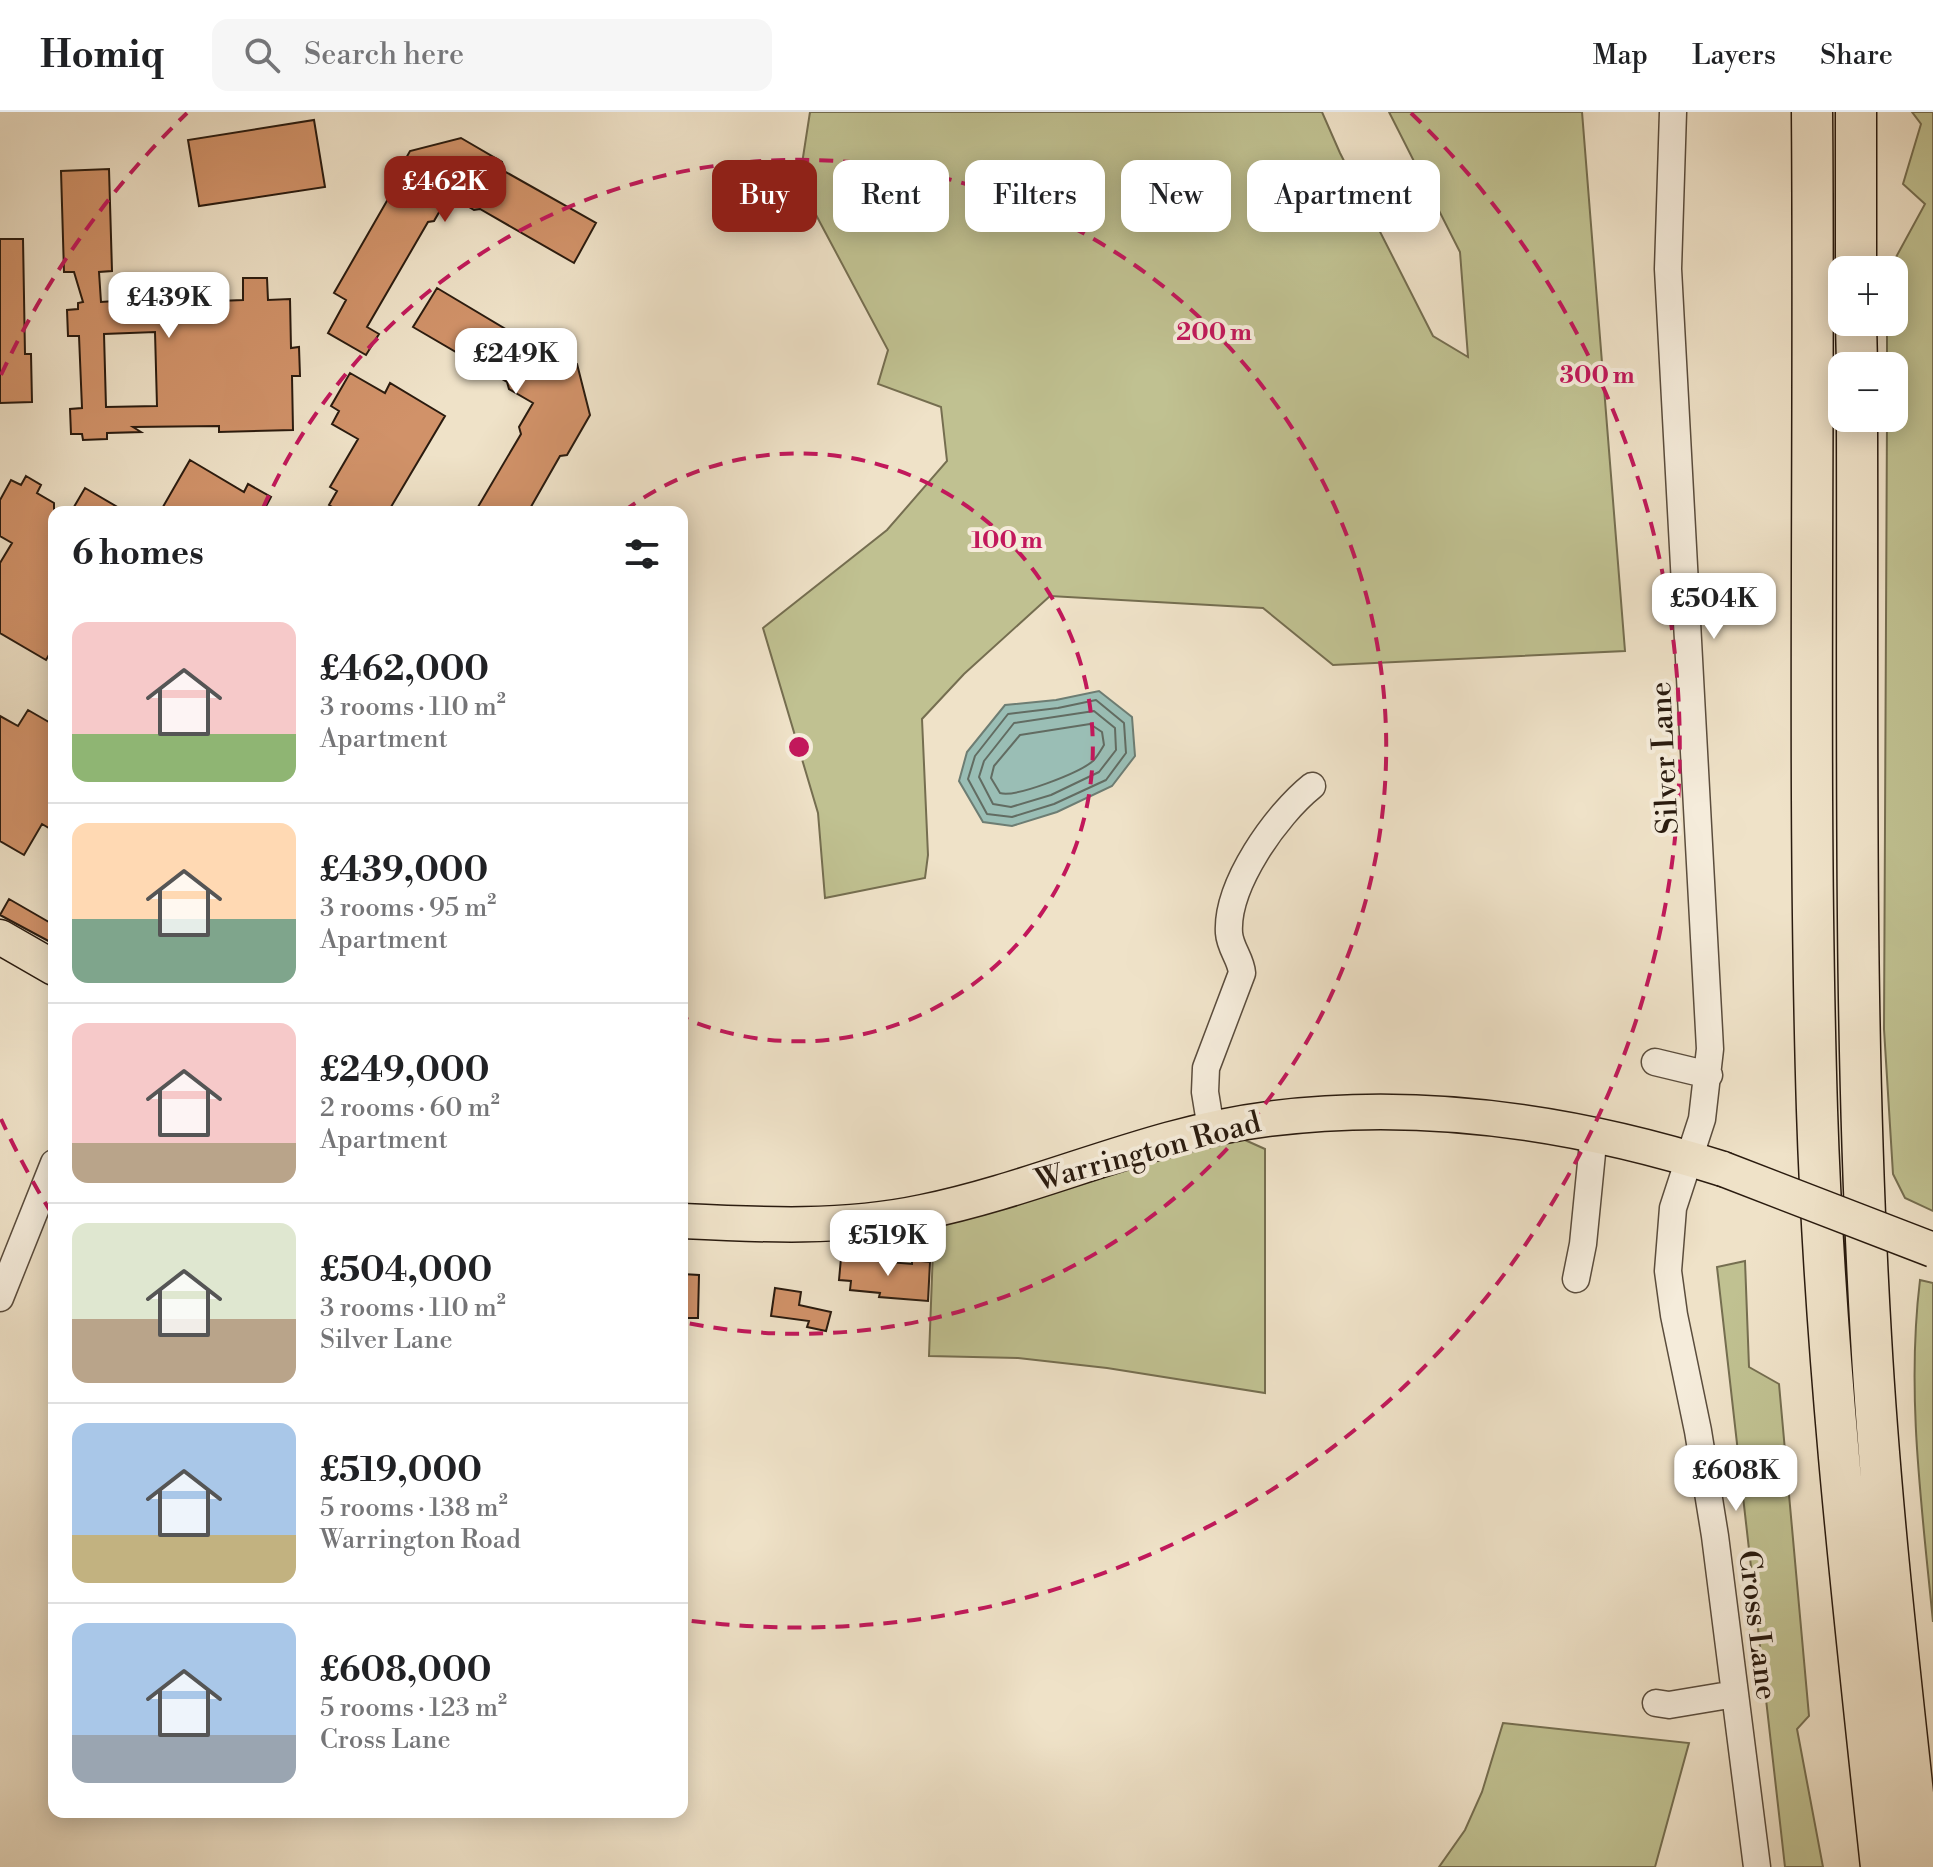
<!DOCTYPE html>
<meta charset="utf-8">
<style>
body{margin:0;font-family:"Libre Bodoni",serif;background:#f6f6f6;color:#202124;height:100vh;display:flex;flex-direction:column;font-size:30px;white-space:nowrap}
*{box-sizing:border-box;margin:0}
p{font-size:26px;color:#757577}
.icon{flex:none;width:44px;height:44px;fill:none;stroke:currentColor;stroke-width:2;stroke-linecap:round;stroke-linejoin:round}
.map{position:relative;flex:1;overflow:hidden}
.side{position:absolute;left:48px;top:394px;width:640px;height:1312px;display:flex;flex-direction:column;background:#fff;border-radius:16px;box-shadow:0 4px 20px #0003}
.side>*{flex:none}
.top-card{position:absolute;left:712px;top:48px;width:760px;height:72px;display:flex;gap:16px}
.buttons{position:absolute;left:1828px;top:144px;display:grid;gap:16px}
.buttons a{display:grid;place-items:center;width:80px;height:80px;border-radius:16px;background:#fff;box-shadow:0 4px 20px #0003;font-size:40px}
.price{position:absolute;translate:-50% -68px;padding:0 18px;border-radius:16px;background:#fff;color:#222;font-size:26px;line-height:52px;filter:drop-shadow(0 2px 4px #0008)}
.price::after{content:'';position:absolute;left:50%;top:48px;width:24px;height:18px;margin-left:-12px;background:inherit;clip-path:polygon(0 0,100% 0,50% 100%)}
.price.on{background:#8f2418;color:#fff}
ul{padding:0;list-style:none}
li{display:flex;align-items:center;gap:24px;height:200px;padding:0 24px}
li+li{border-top:2px solid #e0e0e0}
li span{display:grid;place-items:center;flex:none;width:224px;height:160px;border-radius:16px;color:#555}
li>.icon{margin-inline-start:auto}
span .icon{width:96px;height:96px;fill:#fffc;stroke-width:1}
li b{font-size:34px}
h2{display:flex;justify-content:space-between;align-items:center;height:96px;padding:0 24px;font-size:34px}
.tag{padding:0 28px;border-radius:16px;background:#fff;box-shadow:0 4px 20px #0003;font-size:28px;line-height:72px}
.tag.on{background:#8f2418;color:#fff}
header{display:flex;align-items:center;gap:48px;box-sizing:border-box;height:112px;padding:0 40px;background:#fff;border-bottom:2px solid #e0e0e0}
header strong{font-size:38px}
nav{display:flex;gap:44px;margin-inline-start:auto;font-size:28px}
.search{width:560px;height:72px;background:#f6f6f6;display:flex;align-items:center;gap:20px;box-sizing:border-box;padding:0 28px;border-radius:16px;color:#757577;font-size:30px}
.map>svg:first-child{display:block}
</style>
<header>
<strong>Homiq</strong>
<div class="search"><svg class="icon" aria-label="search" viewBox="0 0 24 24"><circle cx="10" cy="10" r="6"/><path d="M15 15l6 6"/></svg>Search here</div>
<nav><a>Map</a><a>Layers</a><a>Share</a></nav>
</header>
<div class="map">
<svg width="1933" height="1755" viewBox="0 0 1933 1755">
<rect width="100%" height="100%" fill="#efe2c8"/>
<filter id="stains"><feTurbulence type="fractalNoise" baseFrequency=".0025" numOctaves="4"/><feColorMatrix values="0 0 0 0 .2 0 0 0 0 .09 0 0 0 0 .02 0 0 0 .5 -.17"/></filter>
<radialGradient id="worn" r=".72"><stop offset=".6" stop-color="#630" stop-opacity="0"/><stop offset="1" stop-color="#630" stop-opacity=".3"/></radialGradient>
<!-- green -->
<path fill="#c0c191" stroke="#756e50" stroke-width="2" d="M810 0H1322L1340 41 1433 224 1468 245 1460 140 1389 0H1582L1625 539 1333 553 1263 496 1050 484 964 562 922 607 928 743 925 766 825 786 818 701 763 516 887 418 947 349 941 295 878 272 888 238 799 71Z
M1912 0H1933V1099L1905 1086 1893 1062 1884 917 1887 306H1894V254H1887V210H1894V158H1889L1925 92 1903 72 1921 12Z
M1236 1024 1265 1037V1281L1107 1256 1018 1246 929 1244 934 1112Z
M1745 1149 1749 1255 1779 1272 1809 1604 1797 1617 1823 1755H1785L1717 1155Z
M1920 1168 1933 1171V1510C1922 1396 1906 1282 1920 1168Z
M1503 1611 1689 1631 1655 1755H1439L1465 1718 1482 1680Z"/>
<!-- water -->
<path fill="#9abeb5" stroke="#6d7d73" stroke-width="2" d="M1099 579 1132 605 1135 644 1112 674 1057 700 1012 714 983 710 959 669 967 640 1005 593 1056 588Z"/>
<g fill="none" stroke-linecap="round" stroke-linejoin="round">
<!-- shore -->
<path stroke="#626c62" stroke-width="2" d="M1096 588 1124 611 1126 641 1106 668 1054 692 1012 705 987 702 968 667 975 644 1008 602 1058 596Z
M1094 599 1115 616 1116 638 1099 660 1051 683 1011 695 993 692 979 665 984 649 1014 611Z
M1090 612 1102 620 1104 633C1101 638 1097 645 1093 649 1079 661 1015 686 1000 681L991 666 994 654 1020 623Z"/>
</g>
<!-- building -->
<path fill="#d19269" stroke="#2a1b0f" stroke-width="2" fill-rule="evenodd" d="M314 8 325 75 199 94 188 28Z
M461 26 502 50 504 59 596 111 574 151 480 97 474 98 449 83 434 109 428 110 367 215 379 222 366 243 328 221 346 188 334 181 388 87 387 80 410 39Z
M109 57 112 159 99 160 101 190 130 188 129 163 192 162 193 190 243 188V166H267L268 188 290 187 291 236 299 235 300 264H292L293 318 219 320V314L133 315 141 320 107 321V327L83 328 82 322H71L70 297 82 296 79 224H68L67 198 78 197V191L83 190 74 160H64L61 59ZM155 220 157 294 106 295 104 222Z
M0 127H23L25 242H31L32 290 0 291Z
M437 176 529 231 537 229 577 252 590 303 567 343 560 344 528 400H475L521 322 519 315 533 291 509 277 507 270 413 215Z
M350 261 385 281 390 271 445 304 388 400H341L329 393 337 379 330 375 358 327 332 312 339 299 331 294Z
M190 348 244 380 248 372 271 385 263 400H160Z
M26 364 41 373 37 381 54 391V534L46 548 0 521V451L12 431 0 424V388L11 368 21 373Z
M85 376 126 400H71Z
M28 598 54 613V719L42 712 24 743 0 729V604L18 614Z
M9 787 54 813V832L0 803Z
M841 1146 912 1152V1148L930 1150 928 1189 879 1185 880 1181 850 1178 851 1169 839 1168Z
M682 1162 699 1163 698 1206H682Z
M775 1176 801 1180 799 1193 831 1200 826 1219 807 1215 809 1209 771 1204Z"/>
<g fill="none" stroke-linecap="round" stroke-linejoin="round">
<defs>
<path id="minor" d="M1673 0 1668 157 1710 937 1702 1007 1673 1096 1668 1159 1674 1203 1698 1319 1715 1424 1757 1755
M1655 950 1709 963
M1211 1017 1205 980 1206 956 1242 861C1241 847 1230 836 1229 821 1226 773 1276 703 1312 674
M1576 1167 1583 1132 1594 1021
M0 1186 54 1051
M1656 1591 1669 1593 1735 1582"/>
<path id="major" d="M0 825 54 856
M682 1109C763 1113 843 1117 923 1100 1040 1076 1149 1022 1268 1007 1423 987 1575 1010 1723 1057"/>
<path id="highway" d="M1812 0C1815 333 1807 666 1817 998 1825 1251 1854 1503 1881 1755
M1856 0V158
M1856 210 1857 254
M1857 306C1858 612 1853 919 1871 1225 1881 1402 1902 1579 1921 1755"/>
</defs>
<!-- minor casing -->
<use href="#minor" stroke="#5b4d3d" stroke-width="29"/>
<!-- major casing -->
<use href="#major" stroke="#2a1b0f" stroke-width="37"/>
<!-- highway casing -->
<use href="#highway" stroke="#2a1b0f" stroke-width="43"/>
<!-- minor -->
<use href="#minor" stroke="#f5ecdb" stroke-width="26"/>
<!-- major -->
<use href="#major" stroke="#efe2c8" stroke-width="34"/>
<!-- highway -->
<use href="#highway" stroke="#efe2c8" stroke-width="40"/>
<defs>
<path id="major-bridge" d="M1723 1057 1933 1138"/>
</defs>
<!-- major-bridge casing -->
<use href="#major-bridge" stroke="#2a1b0f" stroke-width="37" stroke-linecap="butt"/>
<!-- major-bridge -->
<use href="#major-bridge" stroke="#efe2c8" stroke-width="34"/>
</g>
<!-- distance rings -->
<g fill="none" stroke="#c2185b" stroke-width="4" stroke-dasharray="14 10">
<path d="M624 399A294 294 0 1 1 684 906"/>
<path d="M263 396A587 587 0 1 1 687 1211"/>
<path d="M52 1102A881 881 0 0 1 1 1007M1 263A881 881 0 0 1 187 1M1411 1A881 881 0 0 1 684 1508"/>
</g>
<g text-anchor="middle" stroke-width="8" stroke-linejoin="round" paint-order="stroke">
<!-- street labels -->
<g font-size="30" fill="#2a1b0f" stroke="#f5ecdb">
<text transform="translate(1664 646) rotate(-93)" y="10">Silver Lane</text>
<text transform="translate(1148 1039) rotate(-15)" y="10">Warrington Road</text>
<text transform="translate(1758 1513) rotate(83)" y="10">Cross Lane</text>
</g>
</g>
<circle cx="799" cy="635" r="12" fill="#c2185b" stroke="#f5ecdb" stroke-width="4"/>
<g font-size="24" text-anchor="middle" font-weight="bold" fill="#c2185b" stroke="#f5ecdb" stroke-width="8" stroke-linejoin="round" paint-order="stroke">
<text x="1214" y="228">200 m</text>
<text x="1597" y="271">300 m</text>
<text x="1007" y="436">100 m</text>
</g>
<rect width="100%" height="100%" filter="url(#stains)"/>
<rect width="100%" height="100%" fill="url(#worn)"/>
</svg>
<div class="buttons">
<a>+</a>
<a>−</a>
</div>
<b class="price on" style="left:445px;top:112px">£462K</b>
<b class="price" style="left:169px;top:228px">£439K</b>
<b class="price" style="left:516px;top:284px">£249K</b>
<b class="price" style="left:1714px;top:529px">£504K</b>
<b class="price" style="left:888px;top:1166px">£519K</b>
<b class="price" style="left:1736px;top:1401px">£608K</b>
<div class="top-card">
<a class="tag on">Buy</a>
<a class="tag">Rent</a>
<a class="tag">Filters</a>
<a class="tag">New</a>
<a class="tag">Apartment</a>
</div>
<section class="side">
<h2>6 homes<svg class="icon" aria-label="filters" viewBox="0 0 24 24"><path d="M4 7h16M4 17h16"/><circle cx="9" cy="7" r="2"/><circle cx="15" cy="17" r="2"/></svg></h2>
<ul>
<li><span style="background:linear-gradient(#f6c9c9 70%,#8fb573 0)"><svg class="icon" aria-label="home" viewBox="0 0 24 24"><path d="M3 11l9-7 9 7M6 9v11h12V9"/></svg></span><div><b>£462,000</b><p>3 rooms · 110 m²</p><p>Apartment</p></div></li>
<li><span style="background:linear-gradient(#ffd9b3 60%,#7fa58c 0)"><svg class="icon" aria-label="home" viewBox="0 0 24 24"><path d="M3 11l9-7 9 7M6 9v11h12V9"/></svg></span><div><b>£439,000</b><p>3 rooms · 95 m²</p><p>Apartment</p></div></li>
<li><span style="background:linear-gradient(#f6c9c9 75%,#b9a48a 0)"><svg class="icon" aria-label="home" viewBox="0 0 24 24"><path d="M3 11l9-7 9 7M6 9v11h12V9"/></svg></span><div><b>£249,000</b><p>2 rooms · 60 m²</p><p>Apartment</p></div></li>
<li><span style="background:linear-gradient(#dfe7d0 60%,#b9a48a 0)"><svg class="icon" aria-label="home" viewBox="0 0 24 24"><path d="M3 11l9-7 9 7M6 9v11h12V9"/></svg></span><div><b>£504,000</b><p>3 rooms · 110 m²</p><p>Silver Lane</p></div></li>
<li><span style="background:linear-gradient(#a9c7e8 70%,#c2b280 0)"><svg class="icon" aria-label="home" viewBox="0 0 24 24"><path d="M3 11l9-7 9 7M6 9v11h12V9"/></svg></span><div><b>£519,000</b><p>5 rooms · 138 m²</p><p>Warrington Road</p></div></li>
<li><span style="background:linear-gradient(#a9c7e8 70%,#9aa5b1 0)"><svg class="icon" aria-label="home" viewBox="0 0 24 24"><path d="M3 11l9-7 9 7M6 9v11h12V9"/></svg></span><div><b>£608,000</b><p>5 rooms · 123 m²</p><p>Cross Lane</p></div></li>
</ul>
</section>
</div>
